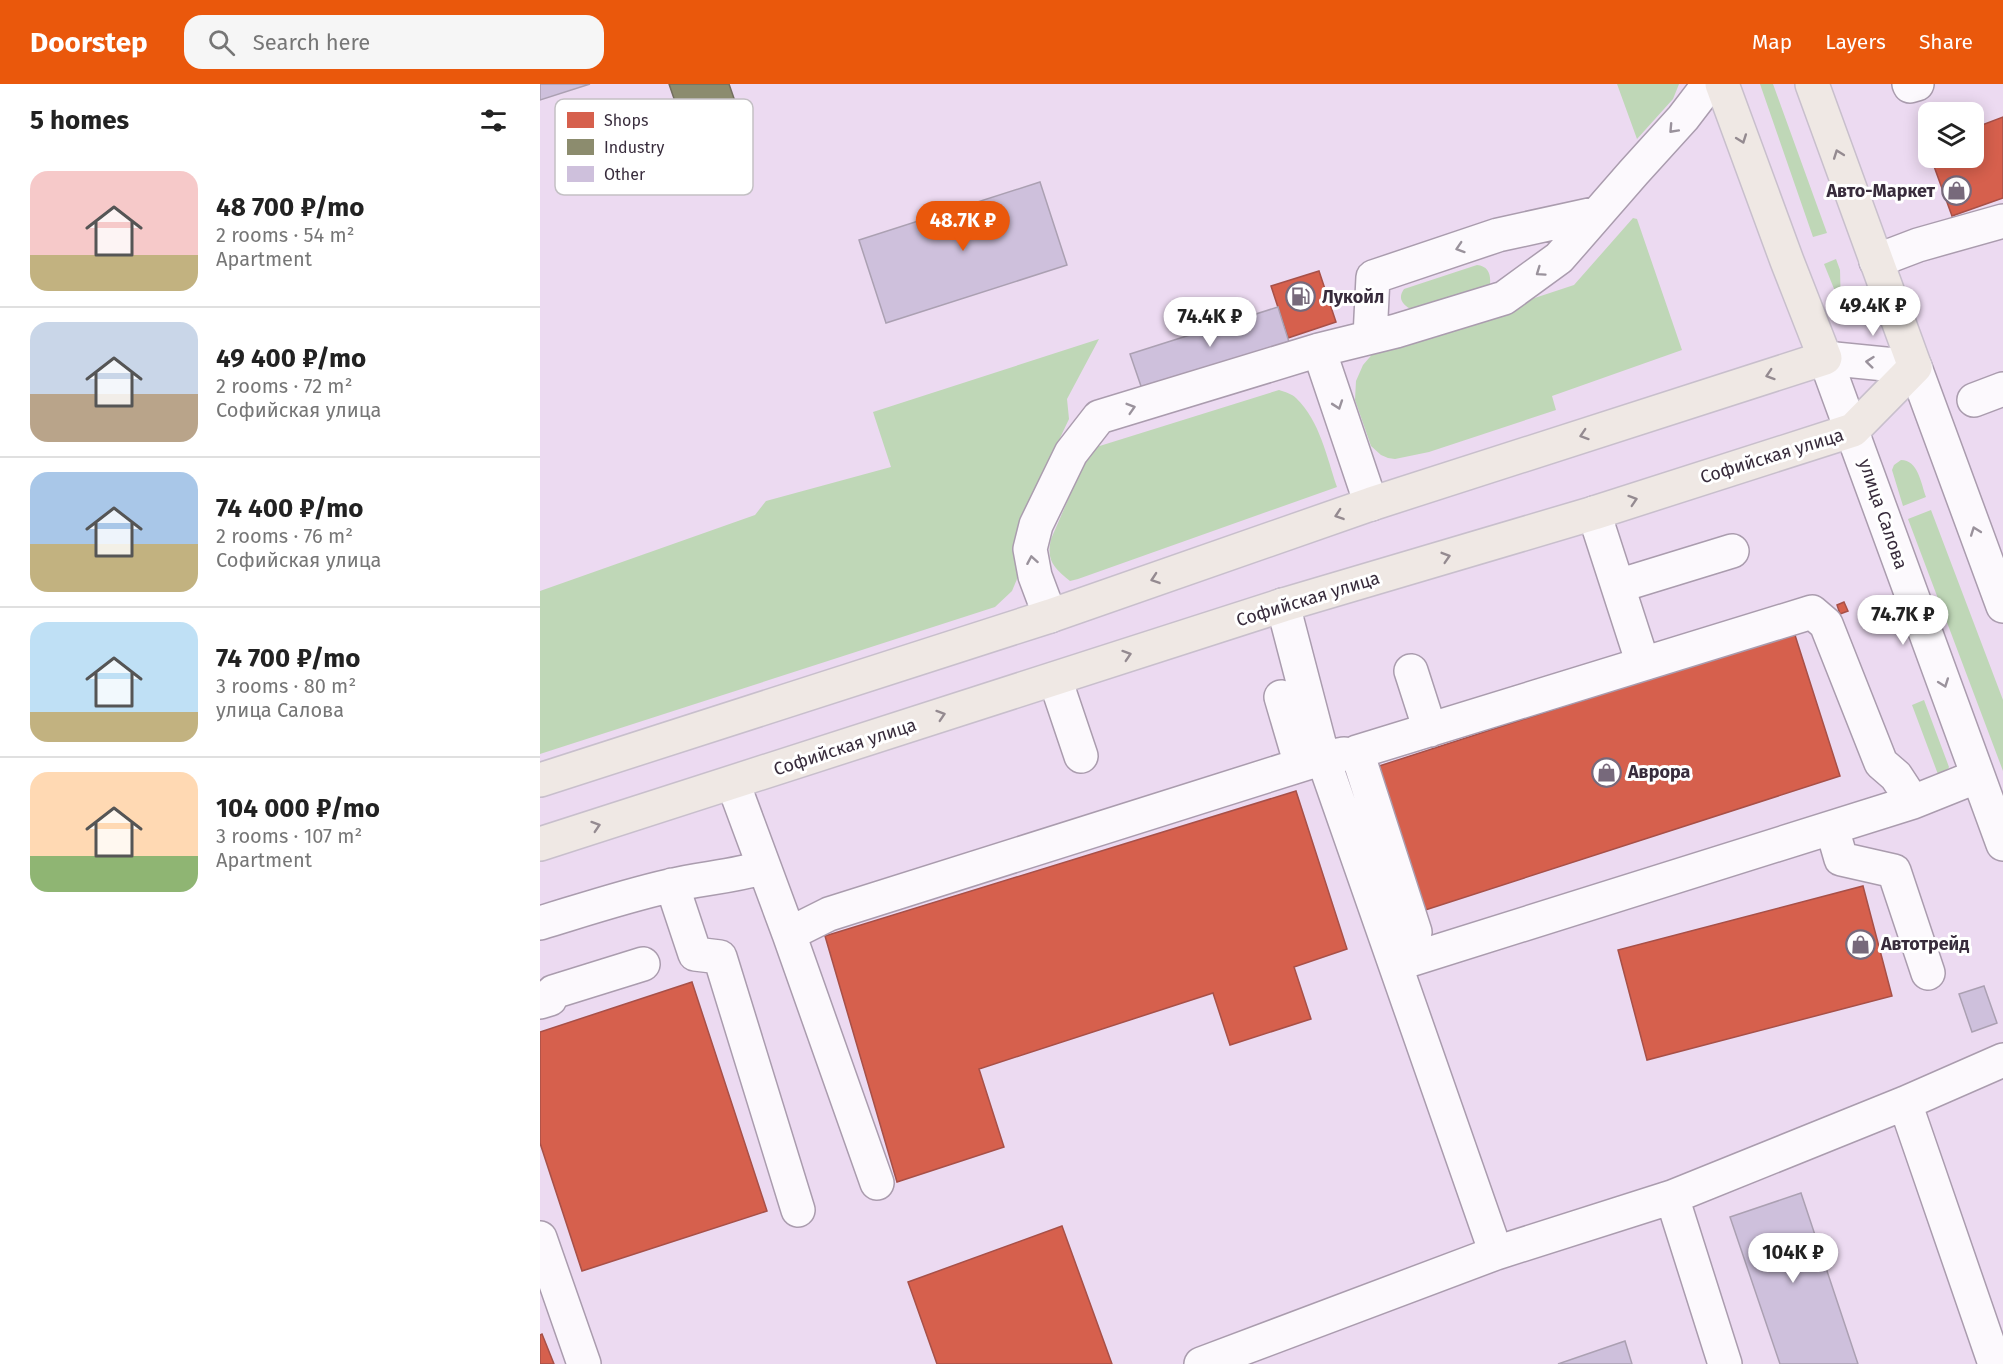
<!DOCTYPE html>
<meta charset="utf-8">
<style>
body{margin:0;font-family:"Fira Sans",sans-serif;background:#f6f6f6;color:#222;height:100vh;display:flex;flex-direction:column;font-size:22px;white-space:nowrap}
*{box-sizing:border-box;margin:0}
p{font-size:20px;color:#767676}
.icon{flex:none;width:33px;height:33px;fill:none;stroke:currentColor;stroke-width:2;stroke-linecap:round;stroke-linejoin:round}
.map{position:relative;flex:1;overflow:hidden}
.side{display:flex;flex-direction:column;background:#fff;width:540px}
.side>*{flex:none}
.buttons{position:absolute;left:1378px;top:18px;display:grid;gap:12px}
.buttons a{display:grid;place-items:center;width:66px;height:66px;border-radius:12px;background:#fff;box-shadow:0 3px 15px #0003;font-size:30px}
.price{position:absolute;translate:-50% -51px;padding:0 14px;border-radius:21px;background:#fff;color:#222;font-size:20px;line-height:39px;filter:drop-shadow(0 2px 3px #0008)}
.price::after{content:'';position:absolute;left:50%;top:36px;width:18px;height:14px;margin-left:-9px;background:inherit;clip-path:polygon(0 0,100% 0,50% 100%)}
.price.active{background:#ea580c;color:#fff}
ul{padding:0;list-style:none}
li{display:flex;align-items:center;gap:18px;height:150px;padding:0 30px}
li+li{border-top:2px solid #e0e0e0}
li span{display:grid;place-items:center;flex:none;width:168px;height:120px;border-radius:18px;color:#555}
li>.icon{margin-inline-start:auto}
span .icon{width:72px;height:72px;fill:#fffc;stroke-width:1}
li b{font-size:26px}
h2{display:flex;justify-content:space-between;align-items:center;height:72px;padding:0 30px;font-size:26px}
header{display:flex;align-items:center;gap:36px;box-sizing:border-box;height:84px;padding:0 30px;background:#ea580c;color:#fff}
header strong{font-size:28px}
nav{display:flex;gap:33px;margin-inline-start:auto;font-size:21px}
.search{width:420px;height:54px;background:#f6f6f6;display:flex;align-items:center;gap:15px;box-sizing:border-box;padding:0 21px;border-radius:18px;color:#767676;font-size:22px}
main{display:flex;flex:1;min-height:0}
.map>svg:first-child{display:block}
</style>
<header>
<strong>Doorstep</strong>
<div class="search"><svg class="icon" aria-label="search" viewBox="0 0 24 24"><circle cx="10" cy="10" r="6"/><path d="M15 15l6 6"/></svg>Search here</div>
<nav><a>Map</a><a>Layers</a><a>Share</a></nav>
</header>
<main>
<section class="side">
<h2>5 homes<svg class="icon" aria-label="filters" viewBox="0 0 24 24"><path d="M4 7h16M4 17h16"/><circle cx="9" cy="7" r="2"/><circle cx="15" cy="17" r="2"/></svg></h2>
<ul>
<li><span style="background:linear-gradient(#f6c9c9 70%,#c2b280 0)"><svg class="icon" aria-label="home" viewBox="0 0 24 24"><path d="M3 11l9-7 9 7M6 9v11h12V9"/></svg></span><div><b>48 700 ₽/mo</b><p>2 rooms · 54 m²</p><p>Apartment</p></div></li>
<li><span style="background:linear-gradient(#c9d6e8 60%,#b9a48a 0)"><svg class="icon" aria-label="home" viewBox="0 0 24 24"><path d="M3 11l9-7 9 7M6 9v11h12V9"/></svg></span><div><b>49 400 ₽/mo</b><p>2 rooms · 72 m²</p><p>Софийская улица</p></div></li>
<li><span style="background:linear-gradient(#a9c7e8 60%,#c2b280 0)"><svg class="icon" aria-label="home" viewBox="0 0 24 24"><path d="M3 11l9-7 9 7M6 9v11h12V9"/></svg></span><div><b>74 400 ₽/mo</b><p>2 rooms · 76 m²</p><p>Софийская улица</p></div></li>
<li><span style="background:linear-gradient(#bfe0f5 75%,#c2b280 0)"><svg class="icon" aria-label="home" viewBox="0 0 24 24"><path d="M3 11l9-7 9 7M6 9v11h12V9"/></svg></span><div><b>74 700 ₽/mo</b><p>3 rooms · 80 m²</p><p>улица Салова</p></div></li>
<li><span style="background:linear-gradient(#ffd9b3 70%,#8fb573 0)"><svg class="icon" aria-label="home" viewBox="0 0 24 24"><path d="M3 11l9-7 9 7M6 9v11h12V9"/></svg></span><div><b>104 000 ₽/mo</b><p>3 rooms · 107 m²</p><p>Apartment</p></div></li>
</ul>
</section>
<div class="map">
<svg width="1463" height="1280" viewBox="0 0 1463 1280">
<rect width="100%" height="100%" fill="#ecdaf1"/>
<!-- green -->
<path fill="#bfd7b7" d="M1077 0H1139L1133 15 1097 55Z
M1220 0H1233L1287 149 1273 153Z
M1093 134 1097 135 1142 266 1012 312 1016 326 889 368 855 375 848 374 841 371 831 362 815 316 816 297 823 281 835 267 1034 201Z
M1296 175 1300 186 1301 222 1284 180Z
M937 181C948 182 951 190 950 200L944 205 872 226C863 221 857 215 864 205Z
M559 255 527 315 529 335 483 432 476 451 479 484 477 495 472 507 455 523 0 670V507L215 431 226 417 351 383 333 328Z
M739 306C745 308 752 310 756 314 780 337 787 374 797 403L538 495 530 497C514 484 506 477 511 455L550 365Z
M1361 376C1378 376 1381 399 1386 413L1363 422 1352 386 1354 381Z
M1391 426 1463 616V687L1368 435Z
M1384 616 1409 683 1405 691 1399 693 1372 621Z"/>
<!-- shops -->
<path fill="#d6604d" stroke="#a75048" stroke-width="1.5" d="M1463 33V114L1412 132 1391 74H1434V44Z
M779 187 796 238 748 254 731 202Z
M1304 518 1308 527 1300 530 1297 521Z
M1254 548 1300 692 879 828 833 684Z
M756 707 807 865 754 883 771 935 690 961 673 909 439 985 464 1063 357 1098 285 852Z
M1323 802 1352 912 1107 976 1078 866Z
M152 898 227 1127 42 1187 0 1059V948Z
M522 1142 572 1280H397L368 1198Z
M2 1250 14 1280H0V1251Z"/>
<!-- industry -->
<path fill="#8c8c6e" stroke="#736f5f" stroke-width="1.5" d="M129 0H189L206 49 152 67Z"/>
<!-- building -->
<path fill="#cec0dc" stroke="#aba0b2" stroke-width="1.5" d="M0 0H50L0 16Z
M500 98 527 181 346 239 319 156Z
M738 223 749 258 602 305 590 270Z
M1444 902 1457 939 1432 948 1419 910Z
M1261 1109 1318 1280H1240L1190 1133Z
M1085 1257 1092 1280H1018Z"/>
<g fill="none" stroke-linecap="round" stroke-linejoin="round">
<defs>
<path id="minor" d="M1369 0 1370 2 1377 0
M1336 177 1378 161 1463 137
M830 253 833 193 958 151 1058 129
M779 266 831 420
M1434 316 1463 305
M1054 429 1103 580
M1078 502 1192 467
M743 521 783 674 956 1169
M1463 522 1375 283 1285 274 1463 760
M510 532 495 492 490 465 496 441 531 369 559 333 779 266 856 247 964 214 1019 174 1094 88 1143 34 1169 0
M871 587 890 646
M515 595 541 672
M741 613 761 681
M193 699 249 850 337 1099
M1292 744 1301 775 1354 787 1388 889
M132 801 155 870 180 873 258 1126
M0 839C43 826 85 812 129 802 161 794 193 793 224 783
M875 848 817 668 1272 528 1286 540 1341 679 1356 692 1373 718
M249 850 289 830 783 674 804 670
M857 880 1373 718 1438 692
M0 918 10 915 13 908 103 880
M1365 1019 1455 1280
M0 1154 44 1280
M661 1280 956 1169 1132 1113
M1185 1280 1132 1113 1365 1019 1463 976"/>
<path id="major" d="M0 696 510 532 831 420 1285 274 1247 177 1182 0
M0 760 743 521 1054 429 1313 346 1375 283 1272 0"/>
</defs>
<!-- minor casing -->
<use href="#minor" stroke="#aa9cae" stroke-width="36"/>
<!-- major casing -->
<use href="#major" stroke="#c8bfcc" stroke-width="36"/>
<!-- minor -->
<use href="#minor" stroke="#fcf9fd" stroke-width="33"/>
<!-- major -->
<use href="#major" stroke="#efe8e4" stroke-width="33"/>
</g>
<!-- one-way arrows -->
<defs><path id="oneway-chevron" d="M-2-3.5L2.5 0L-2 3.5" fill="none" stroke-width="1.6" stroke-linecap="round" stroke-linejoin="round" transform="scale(1.5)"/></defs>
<g stroke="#9a929c">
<use href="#oneway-chevron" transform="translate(1133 45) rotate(133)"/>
<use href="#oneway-chevron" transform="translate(920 164) rotate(162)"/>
<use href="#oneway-chevron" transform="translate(1000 188) rotate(145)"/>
<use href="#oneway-chevron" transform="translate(1330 278) rotate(-174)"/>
<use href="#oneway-chevron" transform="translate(798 321) rotate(71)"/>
<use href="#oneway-chevron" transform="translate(591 324) rotate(-17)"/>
<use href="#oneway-chevron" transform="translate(1435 447) rotate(-110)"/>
<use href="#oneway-chevron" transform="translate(492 476) rotate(-100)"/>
<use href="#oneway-chevron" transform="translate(1404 599) rotate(70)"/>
</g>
<g stroke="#948a90">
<use href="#oneway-chevron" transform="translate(1202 55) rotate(70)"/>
<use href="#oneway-chevron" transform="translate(1298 70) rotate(-110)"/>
<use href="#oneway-chevron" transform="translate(1230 291) rotate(162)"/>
<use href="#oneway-chevron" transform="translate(1044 351) rotate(162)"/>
<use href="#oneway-chevron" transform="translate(1093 416) rotate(-18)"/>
<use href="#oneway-chevron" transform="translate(799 431) rotate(161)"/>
<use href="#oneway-chevron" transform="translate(906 473) rotate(-17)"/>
<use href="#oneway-chevron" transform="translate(615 495) rotate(161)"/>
<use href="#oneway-chevron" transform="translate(587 571) rotate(-18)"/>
<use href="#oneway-chevron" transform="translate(401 631) rotate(-18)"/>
<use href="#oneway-chevron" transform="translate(56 742) rotate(-18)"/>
</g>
<!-- icons -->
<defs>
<symbol id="shop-ring" viewBox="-11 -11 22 22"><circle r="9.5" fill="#fff" stroke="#77697b" stroke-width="1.5"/><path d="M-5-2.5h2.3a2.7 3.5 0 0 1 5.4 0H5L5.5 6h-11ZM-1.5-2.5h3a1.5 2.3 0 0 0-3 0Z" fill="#77697b"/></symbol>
<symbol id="fuel-ring" viewBox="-11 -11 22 22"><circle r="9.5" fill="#fff" stroke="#77697b" stroke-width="1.5"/><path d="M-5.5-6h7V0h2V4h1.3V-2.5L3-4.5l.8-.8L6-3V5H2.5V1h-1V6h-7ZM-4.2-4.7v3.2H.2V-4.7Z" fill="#77697b"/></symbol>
</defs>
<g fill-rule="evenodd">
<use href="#shop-ring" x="1400" y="90" width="33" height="33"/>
<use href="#fuel-ring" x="744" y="196" width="33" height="33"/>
<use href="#shop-ring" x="1050" y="672" width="33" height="33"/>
<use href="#shop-ring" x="1304" y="844" width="33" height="33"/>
</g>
<g text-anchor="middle" stroke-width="6" stroke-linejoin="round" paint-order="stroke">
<!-- poi labels -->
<g font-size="18" font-weight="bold" fill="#382c3c" stroke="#fff" text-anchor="start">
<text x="1395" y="113" text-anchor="end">Авто-Маркет</text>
<text x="782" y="219">Лукойл</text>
<text x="1088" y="694">Аврора</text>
<text x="1341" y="866">Автотрейд</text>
</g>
<!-- street labels -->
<g font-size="18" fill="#382c3c" stroke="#fff">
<text transform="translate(1232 372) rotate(-17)" y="6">Софийская улица</text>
<text transform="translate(1343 430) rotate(71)" y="6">улица Салова</text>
<text transform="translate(768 515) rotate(-17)" y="6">Софийская улица</text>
<text transform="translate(305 663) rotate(-18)" y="6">Софийская улица</text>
</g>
</g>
<!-- legend -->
<rect x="15" y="15" width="198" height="96" rx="9" fill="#fff" stroke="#c3c0c4" stroke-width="1.5"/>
<rect x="27" y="28" width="27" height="16" fill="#d6604d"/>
<rect x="27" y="55" width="27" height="16" fill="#8c8c6e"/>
<rect x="27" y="82" width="27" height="16" fill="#cec0dc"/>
<g font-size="16" fill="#382c3c">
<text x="64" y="42">Shops</text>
<text x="64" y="69">Industry</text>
<text x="64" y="96">Other</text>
</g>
</svg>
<div class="buttons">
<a><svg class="icon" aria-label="layers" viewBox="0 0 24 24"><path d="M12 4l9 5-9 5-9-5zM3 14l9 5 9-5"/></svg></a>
</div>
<b class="price active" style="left:423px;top:168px">48.7K ₽</b>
<b class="price" style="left:1333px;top:253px">49.4K ₽</b>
<b class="price" style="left:670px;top:264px">74.4K ₽</b>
<b class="price" style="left:1363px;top:562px">74.7K ₽</b>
<b class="price" style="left:1253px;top:1200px">104K ₽</b>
</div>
</main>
